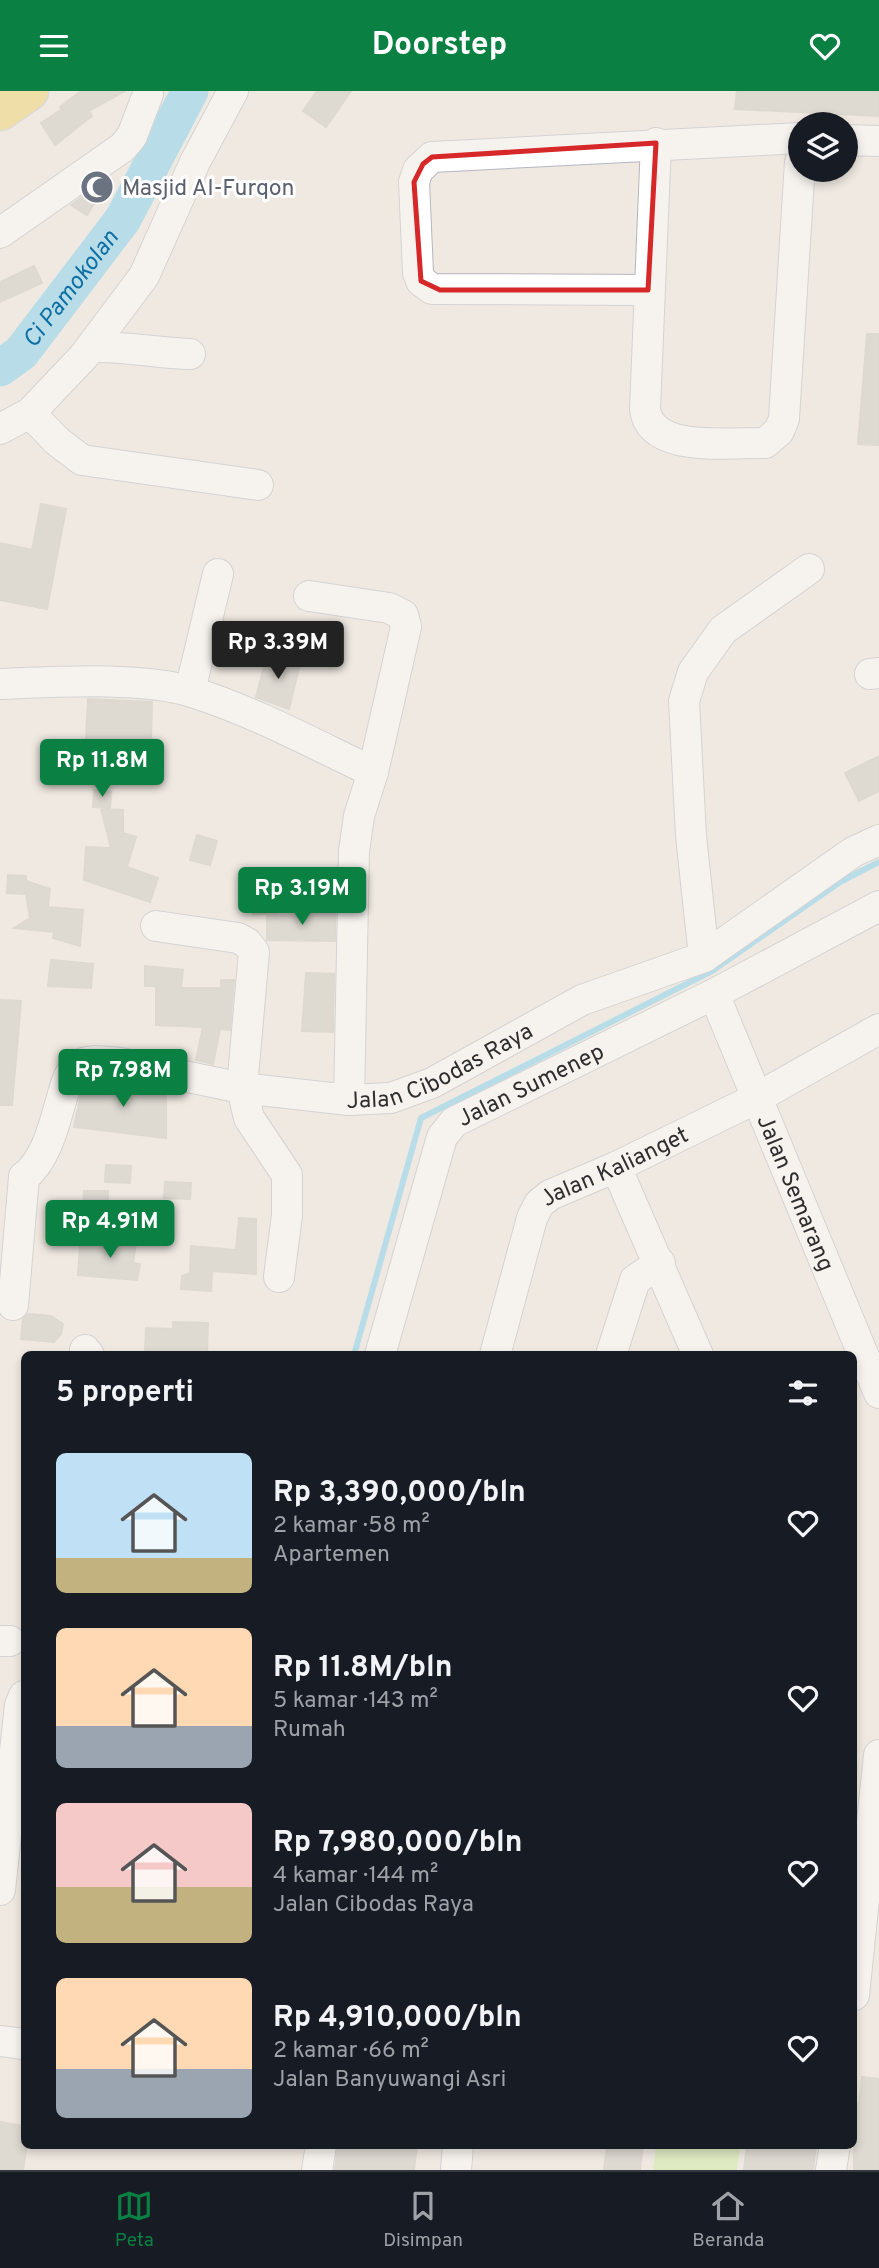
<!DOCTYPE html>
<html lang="id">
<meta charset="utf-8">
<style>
body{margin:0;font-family:Overpass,sans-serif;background:#242831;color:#f1f3f6;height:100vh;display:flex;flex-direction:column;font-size:26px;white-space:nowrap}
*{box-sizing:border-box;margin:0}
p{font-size:23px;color:#9ea1a6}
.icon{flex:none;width:38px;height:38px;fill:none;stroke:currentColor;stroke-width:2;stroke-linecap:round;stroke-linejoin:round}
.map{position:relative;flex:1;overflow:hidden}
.details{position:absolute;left:21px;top:1260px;width:836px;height:798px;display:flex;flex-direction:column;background:#171b24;border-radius:10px;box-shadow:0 4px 10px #0003}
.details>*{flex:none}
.fabs{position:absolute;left:788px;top:21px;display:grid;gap:14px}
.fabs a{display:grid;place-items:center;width:70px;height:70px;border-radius:50%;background:#171b24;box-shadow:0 4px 10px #0003;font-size:35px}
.price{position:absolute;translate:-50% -60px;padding:0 16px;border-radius:7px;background:#0b8043;color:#fff;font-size:23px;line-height:46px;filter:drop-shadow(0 2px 4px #0008)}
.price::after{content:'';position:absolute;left:50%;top:42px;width:21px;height:16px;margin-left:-10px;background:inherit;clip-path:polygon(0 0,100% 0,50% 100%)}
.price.selected{background:#222;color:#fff}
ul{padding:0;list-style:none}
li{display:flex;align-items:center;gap:21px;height:175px;padding:0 35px}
li span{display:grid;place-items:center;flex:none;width:196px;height:140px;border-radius:10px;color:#555}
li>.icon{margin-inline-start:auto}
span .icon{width:84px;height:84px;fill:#fffc;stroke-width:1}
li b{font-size:30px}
h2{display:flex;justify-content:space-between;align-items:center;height:84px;padding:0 35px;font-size:30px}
header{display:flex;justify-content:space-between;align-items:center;height:91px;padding:0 35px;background:#0b8043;color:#fff;font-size:32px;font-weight:700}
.dock{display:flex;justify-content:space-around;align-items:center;height:98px;border-top:2px solid #363941;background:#171b24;font-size:19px;color:#9ea1a6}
.dock a{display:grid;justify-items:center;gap:4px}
.dock .selected{color:#0b8043}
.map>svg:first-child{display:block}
</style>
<header><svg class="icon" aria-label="menu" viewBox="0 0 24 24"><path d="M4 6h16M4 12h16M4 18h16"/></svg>Doorstep<svg class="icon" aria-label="heart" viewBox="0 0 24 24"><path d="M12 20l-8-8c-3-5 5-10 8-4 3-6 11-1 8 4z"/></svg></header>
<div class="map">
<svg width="879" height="2079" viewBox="0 0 879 2079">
<rect width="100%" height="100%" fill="#efe9e1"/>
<!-- pitch -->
<path fill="#c9ec9a" d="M656 2055H740L737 2079H653Z"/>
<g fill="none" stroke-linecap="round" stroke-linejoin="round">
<!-- stream -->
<path stroke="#75cff0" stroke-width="6" d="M354 1264 421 1027 712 880 840 791 879 771"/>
<!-- river -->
<path stroke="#75cff0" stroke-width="37" id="s1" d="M0 277 21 262 123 128 190 0"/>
</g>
<!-- building -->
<path fill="#cbc7bf" stroke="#cbc5ba" stroke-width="2" d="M81 0H125L89 20 92 25 55 54 41 32 62 18 60 16Z
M317 0H351L326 36 303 20Z
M737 0H879V25L735 18Z
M91 100 99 105 87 124 71 114Z
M34 175 42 192 0 211V191Z
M867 243H879V354L858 353Z
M41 413 66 418 47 518 0 509V452L32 459Z
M267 564 300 573 289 618 256 606Z
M88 608 152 611 151 650 86 648Z
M879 665V700L859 710 845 682Z
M94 699 111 701 110 717 93 716Z
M101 718 123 719V742L136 746 127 776 158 787 150 811 84 789 86 756 111 757Z
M197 744 217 750 210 774 190 769Z
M8 784 26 785V790L50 798 48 816 83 819 80 855 53 847 54 841 14 837 30 827 25 797V803L7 802Z
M268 804 276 822 253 824 252 806Z
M311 820 335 821V850L267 849V824L311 823Z
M51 869 93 873 91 897 48 895Z
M145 875 183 879 181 897H221V889H234L230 939 220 938 213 973 196 969 203 936 156 934V895H145Z
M306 882 334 883 333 941 302 940Z
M0 909 21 910 12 1014H0Z
M94 988 111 989V994L145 995 166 999V1047L74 1036 82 999 88 989Z
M106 1074 131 1075 130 1092 105 1091Z
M165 1091 191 1092 190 1108 164 1107Z
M84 1100H108V1120H83Z
M239 1127 256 1128V1183L212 1180 211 1200 181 1198 182 1185 190 1182 191 1155 236 1159Z
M121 1144 137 1146 133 1172 140 1173 137 1189 78 1184 80 1154 119 1156Z
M28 1223 51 1225 63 1233 61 1243 54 1251 21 1248 23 1228Z
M173 1231 208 1232 207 1262 145 1260 146 1237 173 1238Z
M862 1986 879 1988V2079H854V2012L859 2013Z
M0 2031 24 2035 27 2054 23 2079H0Z
M338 2054H417L414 2079H335Z
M607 2054H643L640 2079H604Z
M747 2054H816L813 2079H744Z"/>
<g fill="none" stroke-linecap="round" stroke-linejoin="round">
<defs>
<g id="minor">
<path d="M845 49 879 50"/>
<path d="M656 52 645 318C650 363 731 351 765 352L779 340 784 328 800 71"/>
<path d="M0 142 123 56 132 45 148 3"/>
<path d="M648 199 432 198 421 190 418 182 414 91 418 79 432 66 800 47"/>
<path d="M91 256C125 255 156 262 190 263"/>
<path d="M30 322 57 350 82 369 258 394"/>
<path d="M0 338 30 322 84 265 144 185 195 71 233 0"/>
<path d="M309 505 389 517 403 524 406 536 373 681 359 725 354 760 349 1009"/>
<path d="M870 583 879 582"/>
<path d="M0 593C52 591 143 585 192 601 255 621 314 653 373 681"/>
<path d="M190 600 218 483"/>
<path d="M156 835 238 847 247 852 254 861 242 997 249 1027 287 1084V1124L279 1186"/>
<path d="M704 866 691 745 684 610 693 581 723 539 809 478"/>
<path id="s2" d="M714 903 879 1302"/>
<path d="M616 1076 698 1264"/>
<path id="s3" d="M24 1086C59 1059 59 986 77 975 89 967 106 971 120 972L242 997 349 1009 391 1007 432 992 582 909 704 866 853 761 879 749"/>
<path d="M13 1214 24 1086"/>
<path d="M85 1259 89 1264"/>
<path id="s4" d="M380 1264 442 1046 454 1031 714 903 879 815"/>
<path id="s5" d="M495 1264 532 1127 539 1113 550 1104 616 1076 753 1009 879 938"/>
<path d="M611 1264 635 1189 660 1172"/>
<path d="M0 1550H10"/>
<path d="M0 1799 20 1614 24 1605"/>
<path d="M854 1904 879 1664"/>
<path d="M0 1950 24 1953"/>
<path d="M317 2079 321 2054"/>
<path d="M456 2079 458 2054"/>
<path d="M831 2079 835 2054"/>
</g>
<path id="major" d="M0 20 29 0"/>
</defs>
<!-- minor casing -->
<use href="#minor" stroke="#b4b7c1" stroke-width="32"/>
<!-- major casing -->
<use href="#major" stroke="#c9c9c9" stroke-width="41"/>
<!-- minor -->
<use href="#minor" stroke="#fff" stroke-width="30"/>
<!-- major -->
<use href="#major" stroke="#f2d163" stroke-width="38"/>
</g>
<!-- marked area -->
<path d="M0 0H879V2079H0ZM656 52 648 199H440L421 190 414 91 423 73 432 66Z" fill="#efe9e1" fill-opacity=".55" fill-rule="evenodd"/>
<path fill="none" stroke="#d62828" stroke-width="5" stroke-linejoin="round" d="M656 52 648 199H440L421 190 414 91 423 73 432 66Z"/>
<!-- icons -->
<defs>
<symbol id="mosque-disc" viewBox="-11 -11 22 22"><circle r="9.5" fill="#6b7280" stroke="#fff"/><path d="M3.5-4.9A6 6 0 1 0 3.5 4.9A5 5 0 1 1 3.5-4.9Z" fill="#fff"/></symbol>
</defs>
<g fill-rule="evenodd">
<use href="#mosque-disc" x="78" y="77" width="38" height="38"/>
</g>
<g text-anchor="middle" stroke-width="6" stroke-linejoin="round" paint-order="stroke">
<!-- worship labels -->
<g font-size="23" fill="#5b616d" stroke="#fff" text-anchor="start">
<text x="122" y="104">Masjid Al-Furqon</text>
</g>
<!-- street labels -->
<g font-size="23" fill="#2e2e2e" stroke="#fff">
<text dy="8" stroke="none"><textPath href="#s3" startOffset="499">Jalan Cibodas Raya</textPath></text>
<text dy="8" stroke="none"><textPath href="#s4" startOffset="331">Jalan Sumenep</textPath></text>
<text dy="8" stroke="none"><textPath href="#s5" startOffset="242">Jalan Kalianget</textPath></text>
<text dy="8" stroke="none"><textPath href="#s2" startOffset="215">Jalan Semarang</textPath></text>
</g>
<!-- water labels -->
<g font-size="24" font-style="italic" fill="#0d6fa3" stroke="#fff">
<text dy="8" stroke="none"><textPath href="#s1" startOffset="107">Ci Pamokolan</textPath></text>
</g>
</g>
</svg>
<div class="fabs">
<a><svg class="icon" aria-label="layers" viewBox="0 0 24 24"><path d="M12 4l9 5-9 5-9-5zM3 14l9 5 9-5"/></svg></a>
</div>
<b class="price selected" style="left:278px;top:590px">Rp 3.39M</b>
<b class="price" style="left:102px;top:708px">Rp 11.8M</b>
<b class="price" style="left:302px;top:836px">Rp 3.19M</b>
<b class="price" style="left:123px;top:1018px">Rp 7.98M</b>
<b class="price" style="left:110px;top:1169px">Rp 4.91M</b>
<section class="details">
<h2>5 properti<svg class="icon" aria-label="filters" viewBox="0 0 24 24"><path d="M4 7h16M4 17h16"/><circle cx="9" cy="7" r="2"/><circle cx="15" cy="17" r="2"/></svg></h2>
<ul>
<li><span style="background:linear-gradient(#bfe0f5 75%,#c2b280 0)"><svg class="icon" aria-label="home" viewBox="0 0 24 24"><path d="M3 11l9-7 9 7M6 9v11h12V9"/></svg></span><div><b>Rp 3,390,000/bln</b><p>2 kamar · 58 m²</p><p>Apartemen</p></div><svg class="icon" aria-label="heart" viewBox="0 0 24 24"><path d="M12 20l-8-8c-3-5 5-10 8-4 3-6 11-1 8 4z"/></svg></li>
<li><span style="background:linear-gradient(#ffd9b3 70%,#9aa5b1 0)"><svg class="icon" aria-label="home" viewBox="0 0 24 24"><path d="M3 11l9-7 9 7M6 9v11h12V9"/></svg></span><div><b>Rp 11.8M/bln</b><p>5 kamar · 143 m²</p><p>Rumah</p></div><svg class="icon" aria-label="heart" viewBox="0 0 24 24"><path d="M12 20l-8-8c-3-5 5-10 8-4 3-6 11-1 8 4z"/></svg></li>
<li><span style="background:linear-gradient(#f6c9c9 60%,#c2b280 0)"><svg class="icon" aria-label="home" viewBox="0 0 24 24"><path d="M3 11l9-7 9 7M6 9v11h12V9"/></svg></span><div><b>Rp 7,980,000/bln</b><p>4 kamar · 144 m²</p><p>Jalan Cibodas Raya</p></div><svg class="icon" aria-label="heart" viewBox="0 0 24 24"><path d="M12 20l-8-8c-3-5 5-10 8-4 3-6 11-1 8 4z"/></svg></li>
<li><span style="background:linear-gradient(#ffd9b3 65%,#9aa5b1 0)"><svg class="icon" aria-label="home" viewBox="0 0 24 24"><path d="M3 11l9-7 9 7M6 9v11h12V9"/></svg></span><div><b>Rp 4,910,000/bln</b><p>2 kamar · 66 m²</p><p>Jalan Banyuwangi Asri</p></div><svg class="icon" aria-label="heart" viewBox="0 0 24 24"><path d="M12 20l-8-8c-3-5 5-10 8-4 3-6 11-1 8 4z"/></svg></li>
</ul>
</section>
</div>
<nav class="dock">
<a class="selected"><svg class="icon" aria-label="map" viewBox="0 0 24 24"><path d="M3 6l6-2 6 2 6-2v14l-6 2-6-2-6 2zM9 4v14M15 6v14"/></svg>Peta</a>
<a><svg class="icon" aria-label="saved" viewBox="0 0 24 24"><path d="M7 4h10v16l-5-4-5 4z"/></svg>Disimpan</a>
<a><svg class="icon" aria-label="home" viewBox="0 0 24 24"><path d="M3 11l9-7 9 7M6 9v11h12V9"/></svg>Beranda</a>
</nav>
